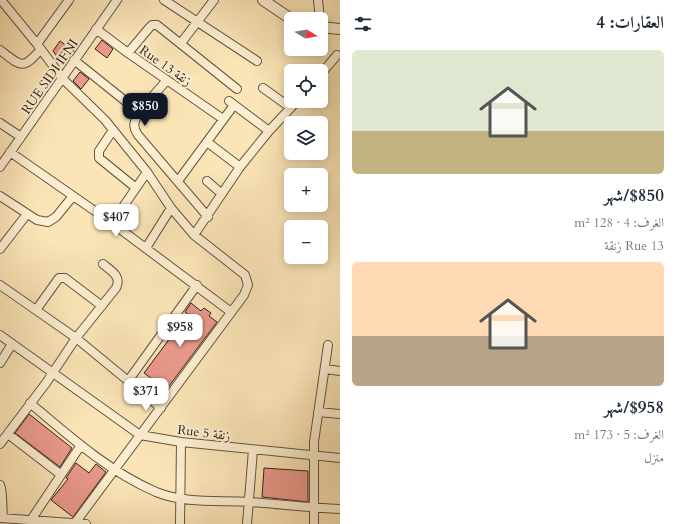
<!DOCTYPE html>
<html lang="ar">
<meta charset="utf-8">
<style>
body{margin:0;font-family:Cardo,Amiri,serif;background:#f6f6f7;color:#1f2937;direction:rtl;height:100vh;display:flex;flex-direction:column;font-size:15px;white-space:nowrap}
*{box-sizing:border-box;margin:0}
p{font-size:13px;color:#747a83}
.icon{flex:none;width:22px;height:22px;fill:none;stroke:currentColor;stroke-width:2;stroke-linecap:round;stroke-linejoin:round}
.map{position:relative;flex:1;overflow:hidden;direction:ltr}
.side{display:flex;flex-direction:column;background:#fff;width:336px}
.side>*{flex:none}
.needle{width:26px;rotate:101deg}
.buttons{position:absolute;left:284px;top:12px;display:grid;gap:8px}
.buttons a{display:grid;place-items:center;width:44px;height:44px;border-radius:6px;background:#fff;box-shadow:0 2px 10px #0003;font-size:20px}
.price{position:absolute;translate:-50% -34px;padding:0 9px;border-radius:8px;background:#fff;color:#222;font-size:13px;line-height:26px;filter:drop-shadow(0 1px 2px #0008)}
.price::after{content:'';position:absolute;left:50%;top:24px;width:12px;height:9px;margin-left:-6px;background:inherit;clip-path:polygon(0 0,100% 0,50% 100%)}
.price.active{background:#111827;color:#fff}
ul{padding:0;list-style:none}
li{display:grid;align-content:center;gap:8px;height:212px;padding:0 12px}
li span{display:grid;place-items:center;height:124px;border-radius:6px;color:#555}
li>.icon{margin-inline-start:auto}
span .icon{width:72px;height:72px;fill:#fffc;stroke-width:1}
li b{font-size:17px}
h2{display:flex;justify-content:space-between;align-items:center;height:48px;padding:0 12px;font-size:17px}
main{display:flex;flex:1;min-height:0}
.map>svg:first-child{display:block}
</style>
<main>
<section class="side">
<h2>العقارات: 4<svg class="icon" aria-label="filters" viewBox="0 0 24 24"><path d="M4 7h16M4 17h16"/><circle cx="9" cy="7" r="2"/><circle cx="15" cy="17" r="2"/></svg></h2>
<ul>
<li><span style="background:linear-gradient(#dfe7d0 65%,#c2b280 0)"><svg class="icon" aria-label="home" viewBox="0 0 24 24"><path d="M3 11l9-7 9 7M6 9v11h12V9"/></svg></span><div><b>$850/شهر</b><p>الغرف: 4 · 128 m²</p><p>Rue 13 زنقة</p></div></li>
<li><span style="background:linear-gradient(#ffd9b3 60%,#b9a48a 0)"><svg class="icon" aria-label="home" viewBox="0 0 24 24"><path d="M3 11l9-7 9 7M6 9v11h12V9"/></svg></span><div><b>$958/شهر</b><p>الغرف: 5 · 173 m²</p><p>منزل</p></div></li>
</ul>
</section>
<div class="map">
<svg width="340" height="524" viewBox="0 0 340 524">
<rect width="100%" height="100%" fill="#fbe5b7"/>
<filter id="stains"><feTurbulence type="fractalNoise" baseFrequency=".005" numOctaves="4"/><feColorMatrix values="0 0 0 0 .2 0 0 0 0 .09 0 0 0 0 .02 0 0 0 .5 -.17"/></filter>
<radialGradient id="worn" r=".72"><stop offset=".6" stop-color="#630" stop-opacity="0"/><stop offset="1" stop-color="#630" stop-opacity=".3"/></radialGradient>
<!-- building -->
<path fill="#ea998c" stroke="#312319" d="M102 40 113 49 107 58 95 49Z
M60 41 74 51 64 66 53 51Z
M80 72 89 79 81 89 73 81Z
M191 303 201 311 204 308 211 313 209 316 217 322 166 390 159 384 152 394 146 388 152 379 144 373 188 314 185 312Z
M29 414 72 448 60 467 15 433Z
M76 463 89 473 96 464 106 472 73 517 51 500 68 479 66 478Z
M264 468 308 471V502L262 497Z"/>
<g fill="none" stroke-linecap="round" stroke-linejoin="round">
<defs>
<path id="minor" d="M1 0 37 44 63 79 105 120 147 172 171 208 194 235 245 275 248 285 244 295 75 523
M164 0 257 61
M318 0 320 19
M96 29 128 53 223 119
M181 43 214 0
M37 44 69 0
M0 50C21 66 22 71 41 49
M128 53 149 28 152 25H157L237 89
M74 60 139 112C134 122 132 126 138 135L208 217
M321 74 337 55
M263 88 291 108
M229 101 269 131
M139 112 167 80
M0 123 21 137
M113 130 99 151V158L136 188
M207 142 240 167
M10 152 112 223 231 312
M0 167 117 0
M178 181 234 105
M207 181 222 194
M0 196 37 220 48 222 56 217 73 196
M112 223 147 172
M194 235 240 167 269 131 297 101
M146 248 171 208
M0 249 27 214
M0 285 76 338 161 408
M36 310 59 278H65L102 306
M0 335 140 435 181 442 340 458
M0 363 12 344
M325 369 340 371
M128 381 197 285
M30 403C69 436 108 471 156 492 186 504 218 500 249 502 280 504 309 508 340 509
M318 412 340 414
M8 434 60 474
M0 444 46 383 76 338 116 288C122 276 111 271 103 264
M0 485C3 489 2 511 3 518
M0 518 86 524
M31 520 81 445
M180 524 181 442
M247 524 253 450
M314 524V442L328 345"/>
<path id="tertiary" d="M263 0 291 19
M321 27 340 29"/>
</defs>
<!-- minor casing -->
<use href="#minor" stroke="#645440" stroke-width="10"/>
<!-- tertiary casing -->
<use href="#tertiary" stroke="#645440" stroke-width="12"/>
<!-- minor -->
<use href="#minor" stroke="#fceed0" stroke-width="8"/>
<!-- tertiary -->
<use href="#tertiary" stroke="#fceed0" stroke-width="10"/>
</g>
<g text-anchor="middle" stroke-width="4" stroke-linejoin="round" paint-order="stroke">
<!-- street labels -->
<g font-size="13" fill="#312319" stroke="#fceed0">
<text transform="translate(166 65) rotate(35)" y="5">Rue 13 زنقة</text>
<text transform="translate(49 76) rotate(-55)" y="5">RUE SIDI IFNI</text>
<text transform="translate(204 432) rotate(7)" y="5">Rue 5 زنقة</text>
</g>
</g>
<rect width="100%" height="100%" filter="url(#stains)"/>
<rect width="100%" height="100%" fill="url(#worn)"/>
</svg>
<div class="buttons">
<a><svg class="needle" viewBox="-14 -14 28 28"><path d="M0-13l5 13h-10z" fill="#e53935"/><path d="M0 13l5-13h-10z" fill="#747a83"/></svg></a>
<a><svg class="icon" aria-label="locate" viewBox="0 0 24 24"><circle cx="12" cy="12" r="6"/><path d="M12 2v4M12 18v4M2 12h4M18 12h4"/></svg></a>
<a><svg class="icon" aria-label="layers" viewBox="0 0 24 24"><path d="M12 4l9 5-9 5-9-5zM3 14l9 5 9-5"/></svg></a>
<a>+</a>
<a>−</a>
</div>
<b class="price active" style="left:145px;top:127px">$850</b>
<b class="price" style="left:116px;top:238px">$407</b>
<b class="price" style="left:180px;top:348px">$958</b>
<b class="price" style="left:146px;top:412px">$371</b>
</div>
</main>
